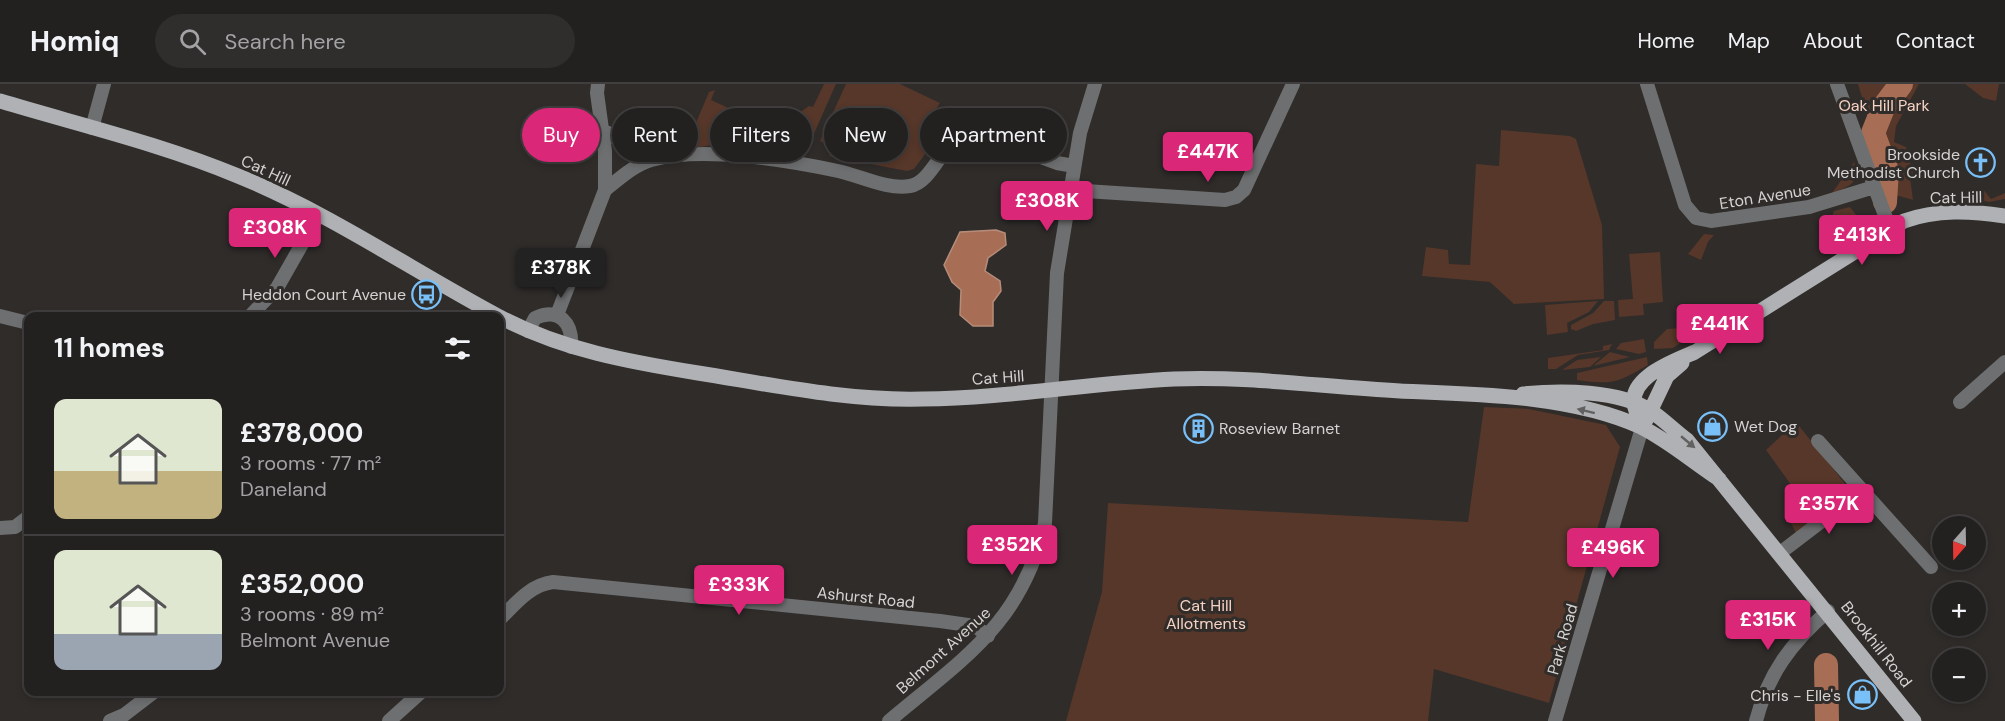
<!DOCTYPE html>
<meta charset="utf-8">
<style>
body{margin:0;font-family:"DM Sans",sans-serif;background:#2f2e2d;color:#f1f3f6;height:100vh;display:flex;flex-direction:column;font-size:22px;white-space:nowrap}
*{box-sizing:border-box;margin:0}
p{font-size:20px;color:#a3a3a5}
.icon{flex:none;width:33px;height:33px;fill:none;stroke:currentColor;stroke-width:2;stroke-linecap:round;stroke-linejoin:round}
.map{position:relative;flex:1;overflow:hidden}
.panel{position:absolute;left:24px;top:228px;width:480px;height:384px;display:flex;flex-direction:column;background:#232120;border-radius:12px;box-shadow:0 3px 9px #0003,0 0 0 2px #403e3e}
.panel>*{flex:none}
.hud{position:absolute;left:522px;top:24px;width:570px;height:54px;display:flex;gap:12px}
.needle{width:39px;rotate:200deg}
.controls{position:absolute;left:1932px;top:432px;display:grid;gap:12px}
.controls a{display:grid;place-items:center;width:54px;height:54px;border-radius:50%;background:#232120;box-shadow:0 3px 9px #0003,0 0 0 2px #403e3e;font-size:30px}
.price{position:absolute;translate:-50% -51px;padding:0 14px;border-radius:6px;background:#db2777;color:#fff;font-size:20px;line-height:39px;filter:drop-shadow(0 2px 3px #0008)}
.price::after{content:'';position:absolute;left:50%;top:36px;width:18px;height:14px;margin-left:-9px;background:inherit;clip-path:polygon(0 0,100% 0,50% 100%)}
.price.on{background:#222;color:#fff}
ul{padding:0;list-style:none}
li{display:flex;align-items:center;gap:18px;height:150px;padding:0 30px}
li+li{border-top:2px solid #403e3e}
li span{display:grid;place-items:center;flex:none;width:168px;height:120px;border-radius:12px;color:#555}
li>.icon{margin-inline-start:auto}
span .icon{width:72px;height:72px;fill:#fffc;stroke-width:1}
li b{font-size:26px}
h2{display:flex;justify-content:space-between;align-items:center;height:72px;padding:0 30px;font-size:26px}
.tag{padding:0 21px;border-radius:27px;background:#232120;box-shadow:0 3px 9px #0003,0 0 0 2px #403e3e;font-size:21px;line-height:54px}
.tag.on{background:#db2777;color:#fff}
header{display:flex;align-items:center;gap:36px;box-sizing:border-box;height:84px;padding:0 30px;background:#232120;border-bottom:2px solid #403e3e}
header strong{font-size:28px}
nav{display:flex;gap:33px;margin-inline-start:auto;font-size:21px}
.search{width:420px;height:54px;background:#2f2e2d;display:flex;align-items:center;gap:15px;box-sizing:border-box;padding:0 21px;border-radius:33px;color:#a3a3a5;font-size:22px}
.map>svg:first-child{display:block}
</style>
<header>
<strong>Homiq</strong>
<div class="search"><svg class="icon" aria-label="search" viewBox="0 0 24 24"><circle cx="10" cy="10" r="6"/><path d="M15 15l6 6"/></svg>Search here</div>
<nav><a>Home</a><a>Map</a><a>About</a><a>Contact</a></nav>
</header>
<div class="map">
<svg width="2005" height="637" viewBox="0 0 2005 637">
<rect width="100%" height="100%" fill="#2f2c2a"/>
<!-- green -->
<path fill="#563729" d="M824 0H836L812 54 791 45 799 29 809 22 813 23Z
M846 0H900L940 19 936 25 940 35 946 42 914 85 907 87 829 72 834 64 820 57Z
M1858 0H1919L1896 42 1894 58 1906 63 1913 89 1910 94 1913 116 1892 110 1887 100Z
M1965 0H1999L1996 17 1983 14Z
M715 6 711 16 755 36 760 27 783 38 770 66 727 59 699 63 692 61 690 53 709 8Z
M1501 46 1570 52 1576 55 1602 141 1604 215 1514 220 1490 198 1422 192 1426 163 1448 166 1449 180 1470 181 1476 80 1499 82Z
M1854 78C1862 98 1849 103 1832 109Z
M1982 104 1991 115 2005 109V115L1989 118 1969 114 1971 107Z
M1850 123 1860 136C1860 149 1853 152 1842 157L1831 136 1834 127Z
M1704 150 1714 151 1708 158 1701 176 1688 170Z
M1660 168 1663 218 1643 220 1644 231 1619 233 1618 216 1633 215 1629 170Z
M1598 217 1589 228 1567 239 1568 248 1547 251 1545 221Z
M1604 217H1614L1615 236 1593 240 1576 247 1571 245V241L1593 229Z
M1680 244 1685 256 1673 264 1654 265V258L1667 245Z
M1644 255 1646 268 1639 270 1616 265 1621 259Z
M1612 260 1609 266 1578 271 1556 285H1548V274L1603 266V262Z
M1610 268 1630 273 1593 282Z
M1601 273 1590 283 1562 286 1577 276Z
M1647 273 1648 281C1617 299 1613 301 1577 296V289Z
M1484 323 1529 325 1606 341 1620 363 1549 619 1434 585 1428 637H1066L1102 508 1108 419 1468 438Z
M1796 338 1854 411 1799 455 1790 437 1807 423 1766 366Z"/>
<!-- water -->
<path fill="#a86e55" stroke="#b68c7a" stroke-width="1.5" d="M996 146 1005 149 1006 161 988 174 985 187 1000 197 1001 207 993 218V242H973L960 231 961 206 952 198 944 181 960 148Z"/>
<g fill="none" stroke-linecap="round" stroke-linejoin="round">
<!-- river -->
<path stroke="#a86e55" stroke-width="24" d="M1885 118 1887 87 1873 49 1883 24 1901 0
M1826 581 1827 637"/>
<!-- minor -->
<path stroke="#6e6f70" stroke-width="14" d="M1647 0 1685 121 1696 134 1711 137 1809 123 1874 103
M1837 0 1890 145
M92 44 104 0
M603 46 650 76
M605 106C619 95 634 81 651 76 702 62 787 76 838 87 861 92 887 106 910 102 933 98 943 56 968 46L1057 79 1074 82
M1070 106 1225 116 1236 113 1244 106 1293 0
M557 231 605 106V67L597 9 598 0
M0 232 28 239
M250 232 277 204 318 132
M528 247 535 234C559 223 573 239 571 263
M1960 318 2005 278
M1818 357 1931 483
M0 444 15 443 28 433
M1780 469 1861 407
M500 535C516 519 530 501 553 498L940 537 975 542 988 552
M110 637 124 631 154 608
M389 637 421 608
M889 637C964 574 1022 539 1045 439L1057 189 1080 49 1095 0
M1555 637 1642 344
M1756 637C1768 590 1791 559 1828 527"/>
<!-- major -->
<path stroke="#afb1b4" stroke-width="15" d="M0 17C80 41 161 60 238 92 329 129 412 186 498 232
M500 233C562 266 630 278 698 289 773 301 847 317 923 315 1007 314 1090 299 1174 295 1251 292 1323 303 1400 307 1475 310 1571 311 1641 343 1669 357 1693 378 1719 395
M1523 310C1560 306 1620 306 1651 327 1664 336 1675 347 1687 356L1914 637
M1636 327C1623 295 1672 278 1695 268L1904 137C1937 125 1971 127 2005 132
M1646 336 1667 292 1682 279"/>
</g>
<!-- one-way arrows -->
<defs><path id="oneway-solid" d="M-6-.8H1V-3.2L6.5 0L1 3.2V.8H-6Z" transform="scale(1.5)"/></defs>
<g fill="#626161">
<use href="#oneway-solid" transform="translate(1586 327) rotate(-166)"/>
<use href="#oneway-solid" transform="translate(1688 358) rotate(40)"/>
</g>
<!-- icons -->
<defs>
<symbol id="church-ring" viewBox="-11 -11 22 22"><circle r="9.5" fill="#2f2c2a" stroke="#79bff8" stroke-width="1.5"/><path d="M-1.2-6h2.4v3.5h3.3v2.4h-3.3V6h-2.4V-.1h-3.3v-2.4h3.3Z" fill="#79bff8"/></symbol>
<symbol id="bus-ring" viewBox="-11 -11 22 22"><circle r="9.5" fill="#2f2c2a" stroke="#79bff8" stroke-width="1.5"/><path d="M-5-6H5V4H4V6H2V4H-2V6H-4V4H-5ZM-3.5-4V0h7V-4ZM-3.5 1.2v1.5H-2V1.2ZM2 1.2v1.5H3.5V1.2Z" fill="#79bff8"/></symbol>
<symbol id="shop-ring" viewBox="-11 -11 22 22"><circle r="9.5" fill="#2f2c2a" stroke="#79bff8" stroke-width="1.5"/><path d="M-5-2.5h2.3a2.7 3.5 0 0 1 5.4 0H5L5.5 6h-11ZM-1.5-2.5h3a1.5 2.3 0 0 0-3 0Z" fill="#79bff8"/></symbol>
<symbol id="building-ring" viewBox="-11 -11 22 22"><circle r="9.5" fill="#2f2c2a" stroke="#79bff8" stroke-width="1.5"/><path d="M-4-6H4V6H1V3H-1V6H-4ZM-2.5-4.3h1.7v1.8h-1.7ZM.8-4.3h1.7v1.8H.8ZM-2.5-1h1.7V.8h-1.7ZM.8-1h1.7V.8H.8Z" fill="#79bff8"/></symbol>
</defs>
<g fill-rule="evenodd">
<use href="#church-ring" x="1964" y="62" width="33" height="33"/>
<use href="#bus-ring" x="410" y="194" width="33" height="33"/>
<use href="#shop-ring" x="1696" y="326" width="33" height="33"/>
<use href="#building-ring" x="1182" y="328" width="33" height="33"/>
<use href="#shop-ring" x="1846" y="594" width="33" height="33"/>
</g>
<g text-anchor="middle" stroke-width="6" stroke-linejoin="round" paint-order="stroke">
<!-- park labels -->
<g font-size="16" fill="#f6d2c3" stroke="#2f2c2a">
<text x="1884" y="27">Oak Hill Park</text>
<text x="1206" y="527">Cat Hill<tspan x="1206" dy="18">Allotments</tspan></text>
</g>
<!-- poi labels -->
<g font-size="16" fill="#d5d3d2" stroke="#2f2c2a" text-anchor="end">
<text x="1960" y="76">Brookside<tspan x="1960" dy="18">Methodist Church</tspan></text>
<text x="406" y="216">Heddon Court Avenue</text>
<text x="1734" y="348" text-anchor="start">Wet Dog</text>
<text x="1219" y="350" text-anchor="start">Roseview Barnet</text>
<text x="1841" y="617">Chris - Elle's</text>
</g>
<!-- street labels -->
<g font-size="16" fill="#d5d3d2" stroke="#2f2c2a">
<text transform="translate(266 86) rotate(25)" y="6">Cat Hill</text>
<text transform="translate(1765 112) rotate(-9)" y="6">Eton Avenue</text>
<text transform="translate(1956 113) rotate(-1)" y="6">Cat Hill</text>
<text transform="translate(998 293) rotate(-4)" y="6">Cat Hill</text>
<text transform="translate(866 513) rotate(6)" y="6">Ashurst Road</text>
<text transform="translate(1562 555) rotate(-74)" y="6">Park Road</text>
<text transform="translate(1877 560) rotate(52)" y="6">Brookhill Road</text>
<text transform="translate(943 566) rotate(-42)" y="6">Belmont Avenue</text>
</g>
</g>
</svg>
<div class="controls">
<a><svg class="needle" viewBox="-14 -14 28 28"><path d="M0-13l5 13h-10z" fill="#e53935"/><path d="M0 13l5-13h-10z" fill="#a3a3a5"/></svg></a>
<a>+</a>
<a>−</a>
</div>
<b class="price" style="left:1208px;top:99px">£447K</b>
<b class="price" style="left:1047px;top:148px">£308K</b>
<b class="price" style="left:275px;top:175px">£308K</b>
<b class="price" style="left:1862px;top:182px">£413K</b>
<b class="price on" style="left:561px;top:215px">£378K</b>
<b class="price" style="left:1720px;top:271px">£441K</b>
<b class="price" style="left:1829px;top:451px">£357K</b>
<b class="price" style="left:1012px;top:492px">£352K</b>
<b class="price" style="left:1613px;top:495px">£496K</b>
<b class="price" style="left:739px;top:532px">£333K</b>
<b class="price" style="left:1768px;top:567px">£315K</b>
<div class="hud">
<a class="tag on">Buy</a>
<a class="tag">Rent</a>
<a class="tag">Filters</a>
<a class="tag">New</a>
<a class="tag">Apartment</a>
</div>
<section class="panel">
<h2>11 homes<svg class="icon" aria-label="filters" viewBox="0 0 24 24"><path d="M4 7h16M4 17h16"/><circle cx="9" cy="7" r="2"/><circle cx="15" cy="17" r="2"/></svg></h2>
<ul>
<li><span style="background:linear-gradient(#dfe7d0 60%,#c2b280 0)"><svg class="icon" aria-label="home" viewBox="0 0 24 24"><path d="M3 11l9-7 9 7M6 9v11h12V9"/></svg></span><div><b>£378,000</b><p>3 rooms · 77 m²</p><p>Daneland</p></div></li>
<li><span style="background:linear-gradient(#dfe7d0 70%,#9aa5b1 0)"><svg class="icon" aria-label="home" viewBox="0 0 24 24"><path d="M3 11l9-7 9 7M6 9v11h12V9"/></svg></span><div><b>£352,000</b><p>3 rooms · 89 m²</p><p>Belmont Avenue</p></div></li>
</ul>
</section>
</div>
